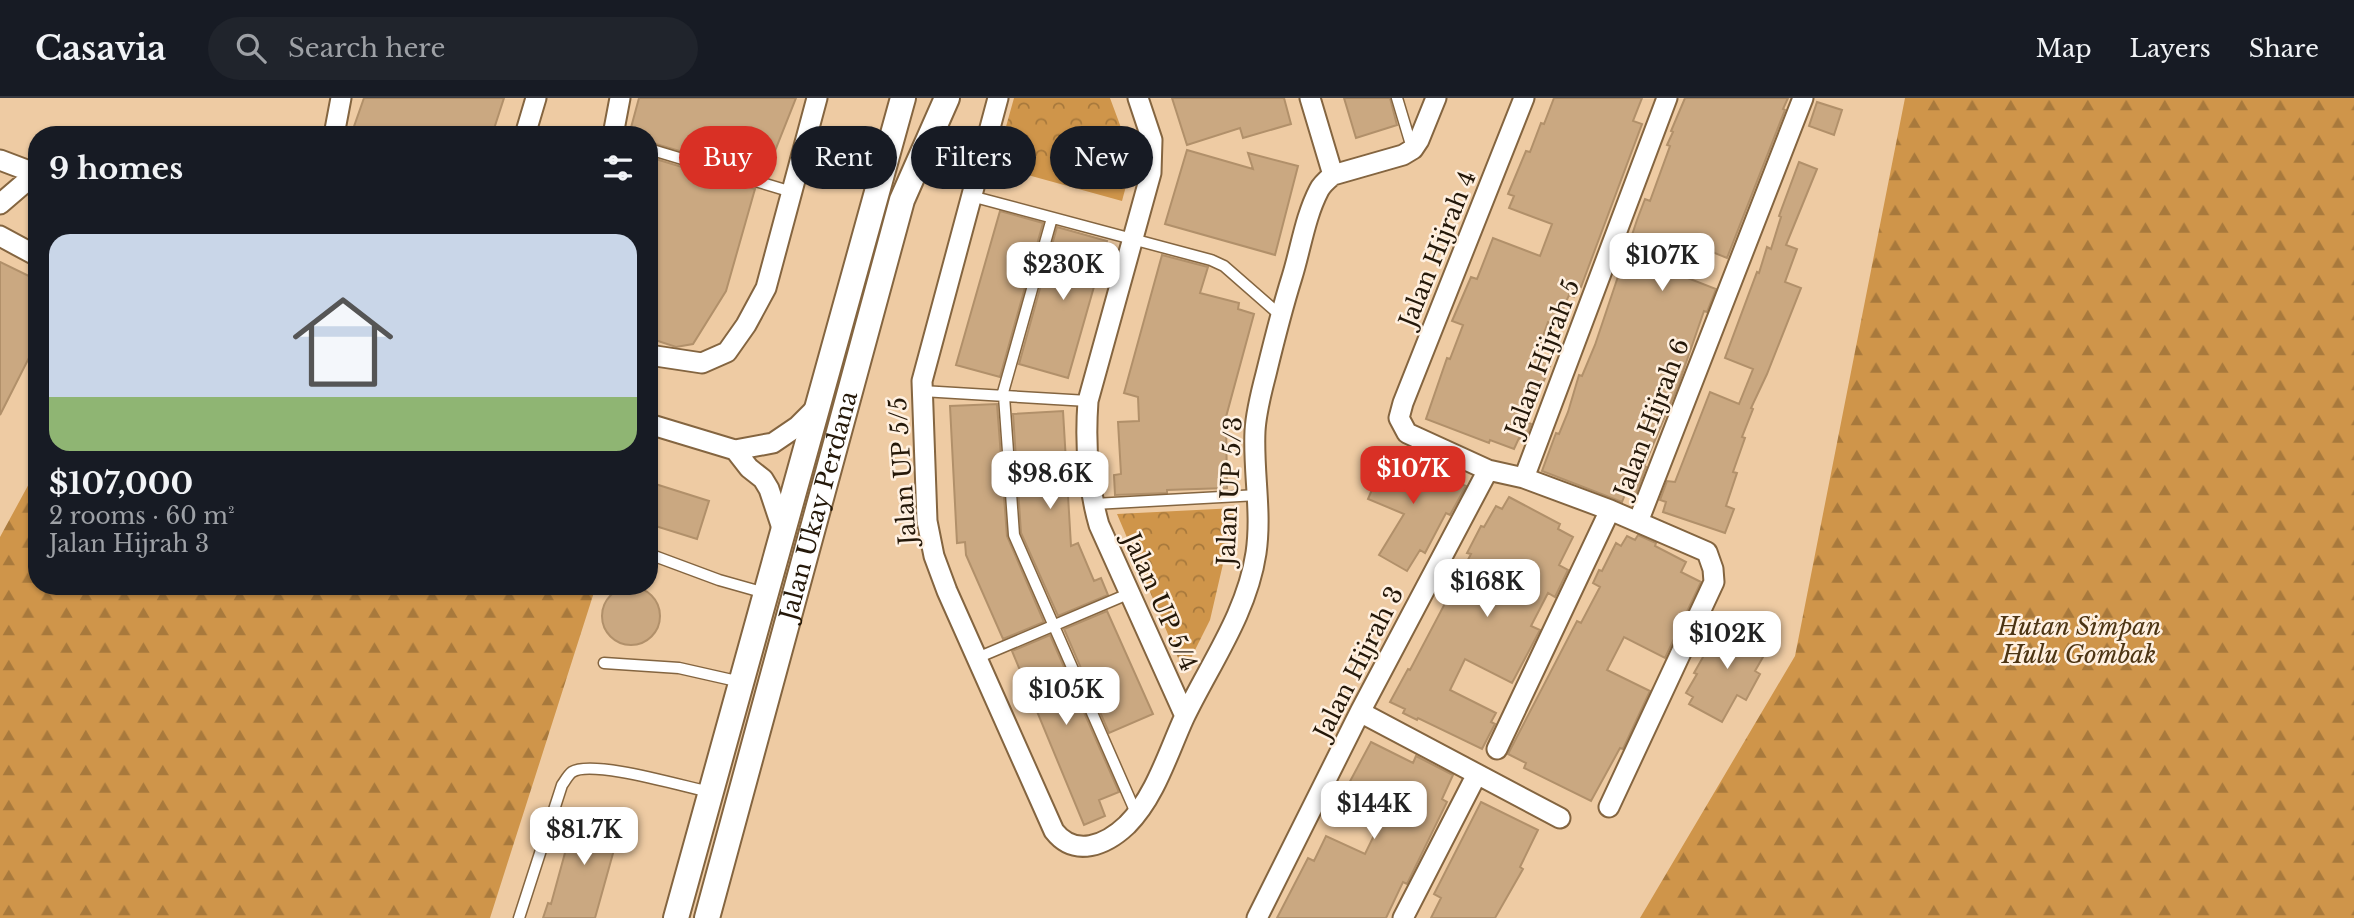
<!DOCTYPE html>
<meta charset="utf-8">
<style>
body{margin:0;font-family:"Libre Baskerville",serif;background:#20242c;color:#f1f3f6;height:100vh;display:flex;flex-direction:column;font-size:26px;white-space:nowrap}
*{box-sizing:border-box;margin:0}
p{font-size:23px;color:#9ea1a6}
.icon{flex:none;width:38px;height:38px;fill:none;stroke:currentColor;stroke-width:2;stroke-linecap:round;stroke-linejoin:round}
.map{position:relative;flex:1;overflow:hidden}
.side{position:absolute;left:28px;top:28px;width:630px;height:469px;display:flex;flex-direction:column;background:#171b24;border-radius:28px;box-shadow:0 2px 5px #0004}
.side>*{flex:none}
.top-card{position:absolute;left:679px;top:28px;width:665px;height:63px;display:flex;gap:14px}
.price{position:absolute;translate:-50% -60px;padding:0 16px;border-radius:14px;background:#fff;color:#222;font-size:23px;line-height:46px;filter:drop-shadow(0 2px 4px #0008)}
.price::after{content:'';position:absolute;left:50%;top:42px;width:21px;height:16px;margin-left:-10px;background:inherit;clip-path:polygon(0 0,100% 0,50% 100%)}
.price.selected{background:#d93025;color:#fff}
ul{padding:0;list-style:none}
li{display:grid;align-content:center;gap:14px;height:371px;padding:0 21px}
li span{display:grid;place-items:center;height:217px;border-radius:21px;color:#555}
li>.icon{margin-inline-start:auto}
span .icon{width:126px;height:126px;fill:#fffc;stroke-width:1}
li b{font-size:30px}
h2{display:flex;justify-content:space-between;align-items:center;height:84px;padding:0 21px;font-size:30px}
.chip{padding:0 24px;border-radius:32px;background:#171b24;box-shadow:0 2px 5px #0004;font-size:24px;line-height:63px}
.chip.selected{background:#d93025;color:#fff}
header{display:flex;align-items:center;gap:42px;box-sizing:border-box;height:98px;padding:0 35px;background:#171b24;border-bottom:2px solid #363941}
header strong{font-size:33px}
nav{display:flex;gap:38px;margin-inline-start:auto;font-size:24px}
.search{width:490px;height:63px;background:#20242c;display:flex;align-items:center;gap:18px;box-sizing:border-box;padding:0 24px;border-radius:38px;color:#9ea1a6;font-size:26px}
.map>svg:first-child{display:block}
</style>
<header>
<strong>Casavia</strong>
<div class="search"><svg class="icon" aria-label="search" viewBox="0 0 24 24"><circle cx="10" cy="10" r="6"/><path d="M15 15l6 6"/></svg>Search here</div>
<nav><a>Map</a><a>Layers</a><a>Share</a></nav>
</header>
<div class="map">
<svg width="2354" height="820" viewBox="0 0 2354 820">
<defs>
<pattern id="forest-firs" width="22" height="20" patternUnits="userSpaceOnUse" patternTransform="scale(1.75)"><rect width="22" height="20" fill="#cf954a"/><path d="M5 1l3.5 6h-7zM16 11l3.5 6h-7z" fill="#a8793c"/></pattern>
<pattern id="park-crowns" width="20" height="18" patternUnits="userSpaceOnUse" patternTransform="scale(1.75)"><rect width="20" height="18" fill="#cf954a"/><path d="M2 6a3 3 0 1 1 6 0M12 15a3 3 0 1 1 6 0" fill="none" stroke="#a8793c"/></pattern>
</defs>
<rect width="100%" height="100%" fill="#eecba3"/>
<!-- forest -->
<path fill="url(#forest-firs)" d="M1905 0H2354V820H1640L1795 558Z
M37 371V488H596L490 820H0V439Z"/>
<!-- park -->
<path fill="url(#park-crowns)" d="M1014 0H1110L1133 62 1122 103 995 68Z
M1236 410 1210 522 1184 574 1117 416Z"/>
<!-- building -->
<path fill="#caa881" stroke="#b1906a" stroke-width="2" d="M364 0H504L492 37H351Z
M639 0H796L765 78 649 44V37H629Z
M1172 0H1284L1291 26 1243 40 1240 30 1187 47Z
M1344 0H1390L1397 27 1356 40Z
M1554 0H1642L1633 23 1642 26 1581 189 1578 187 1574 199 1569 197 1556 227 1548 224 1536 258 1552 263 1527 324 1531 326 1525 342 1519 340 1514 351 1490 342 1489 345 1426 321 1447 260 1450 261 1463 227 1452 223 1471 179 1477 181 1493 140 1540 158 1552 126 1509 110 1514 98 1508 96 1526 53 1530 54 1541 25 1544 26Z
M1685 0H1788L1783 11 1785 12 1727 160 1683 142 1672 174 1716 191 1707 214 1704 213 1678 288 1644 368 1646 369 1635 398 1626 394 1622 404 1542 373 1556 335 1559 336 1568 314 1579 277 1582 278 1595 247 1637 122 1645 101 1650 103 1670 48 1667 47 1673 34 1671 33Z
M1817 4 1842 12 1834 37 1809 28Z
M1187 52 1253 71 1248 55 1298 68 1275 157 1165 126Z
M649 59 755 91 726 193 693 246 676 249 649 240Z
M1799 64 1817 71 1786 147 1797 151 1785 184 1801 190 1767 276 1751 310 1753 311 1742 339 1745 340 1733 374 1737 375 1726 408 1734 411 1725 435 1663 414 1666 404 1660 402 1667 383 1675 384 1710 294 1739 306 1753 271 1725 260 1757 174 1759 175 1767 149 1771 151 1781 119 1779 118Z
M1000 113 1043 125 1000 279 956 267Z
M1057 129 1107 143 1068 280 1019 266Z
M1162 157 1208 169 1200 195 1239 205 1238 211 1254 216 1226 319 1227 390 1167 392V395L1115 397 1114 377 1121 376 1118 324 1139 323 1138 299 1124 295Z
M0 164 37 182V244L0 317Z
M997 306 1007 438 1044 524 1003 541 966 457 965 444 957 445 950 308Z
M1063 313 1071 448 1078 445 1094 483 1101 480 1108 497 1058 518 1021 435 1013 316Z
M1387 356 1406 364 1408 358 1424 364 1421 370 1466 388 1450 417 1446 415 1425 455 1420 452 1407 473 1379 457 1404 416 1368 401Z
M649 384 709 403 697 441 649 426Z
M1509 399 1560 426 1558 431 1573 439 1559 467 1568 472 1555 499 1548 495 1531 528 1540 532 1512 585 1465 561 1450 592 1496 615 1491 624 1495 626 1482 651 1418 620 1417 622 1403 615 1405 611 1390 604 1408 571 1410 572 1471 456 1467 455 1481 428 1484 429 1496 408 1502 411Z
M1638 437 1656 445 1655 448 1686 464 1681 474 1701 484 1665 560 1624 539 1607 572 1650 593 1623 651 1620 650 1591 703 1524 670 1526 665 1508 656 1577 523 1581 525 1600 489 1593 485 1599 472 1602 473 1616 445 1621 448 1627 438 1635 442Z
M602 518a29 29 0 1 1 58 0a29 29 0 1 1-58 0Z
M1107 513 1153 616 1109 635 1064 531Z
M1724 522 1770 547 1755 573 1760 576 1746 602 1737 597 1722 624 1689 606 1693 599 1686 595 1697 576 1694 575Z
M1050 537 1119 694 1099 702 1105 718 1084 727 1012 553Z
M1371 644 1413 665 1416 658 1453 677 1442 701 1447 704 1407 786 1403 784 1386 820H1277L1308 760 1314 763 1326 738 1365 756 1381 723 1339 704Z
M1481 704 1538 732 1520 769 1523 771 1495 820H1431L1441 800 1434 796Z
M577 711 622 723 595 820H543L548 805 551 806Z"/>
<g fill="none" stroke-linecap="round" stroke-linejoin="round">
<defs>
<path id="service" d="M1397 0 1412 50
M649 51 792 94
M971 98 1211 162 1224 168 1280 217
M922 293 1088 303
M1002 298 1052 120
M1004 298 1014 437 1136 715
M1094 406 1258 397
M649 456 719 482 765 495
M977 560 1128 496
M604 565 679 570 741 584
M519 820 562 687C565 683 568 677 572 674 592 661 685 689 710 694"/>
<path id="minor" d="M998 0 922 283 927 423 934 458 947 493 1054 733C1075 760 1106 747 1127 727 1155 699 1168 655 1184 620 1210 566 1247 515 1256 455 1262 414 1253 374 1255 333 1256 314 1261 295 1266 276 1274 243 1282 211 1292 179 1301 150 1305 119 1319 92 1322 86 1327 82 1333 77L1310 0
M1138 0 1152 42 1151 75 1088 303C1085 344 1088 388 1099 427L1185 618
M1524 0 1403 305 1399 320 1407 335 1488 372 1524 380 1610 412 1707 454 1713 471 1714 484 1609 709
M334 37 341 0
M525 37 536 0
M613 37 620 0
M0 62 37 76
M1333 77 1403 57 1413 51 1419 42 1436 0
M0 106 35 76
M0 138 37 158
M649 257 702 265 727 254 746 227 766 190 817 0
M649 326 735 352 773 345 798 328 817 309
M735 352 749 370 763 381 769 391 783 433
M1524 380 1667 0
M1638 424 1803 0
M1360 614 1560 720
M1497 651 1610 412
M1257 820 1360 614 1488 372
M1403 820 1477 676"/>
<g id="tertiary">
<path d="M676 820 903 0"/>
<path id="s1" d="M707 820 902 102 947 0"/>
</g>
</defs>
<!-- service casing -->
<use href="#service" stroke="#846540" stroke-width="13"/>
<!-- minor casing -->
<use href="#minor" stroke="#846540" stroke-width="23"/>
<!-- tertiary casing -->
<use href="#tertiary" stroke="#846540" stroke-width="28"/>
<!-- service -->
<use href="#service" stroke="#fff" stroke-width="10"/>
<!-- minor -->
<use href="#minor" stroke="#fff" stroke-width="19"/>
<!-- tertiary -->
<use href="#tertiary" stroke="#fff" stroke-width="24"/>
</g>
<g text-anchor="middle" stroke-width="5" stroke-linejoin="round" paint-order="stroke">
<!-- street labels -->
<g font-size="24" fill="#241809" stroke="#fff0e0">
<text transform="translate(1438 151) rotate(-68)" y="8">Jalan Hijrah 4</text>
<text transform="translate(1543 260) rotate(-69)" y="8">Jalan Hijrah 5</text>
<text transform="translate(1652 320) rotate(-69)" y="8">Jalan Hijrah 6</text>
<text transform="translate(903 373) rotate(-94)" y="8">Jalan UP 5/5</text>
<text transform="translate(1230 393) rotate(-87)" y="8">Jalan UP 5/3</text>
<text dy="8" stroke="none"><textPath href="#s1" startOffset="427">Jalan Ukay Perdana</textPath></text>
<text transform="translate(1160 504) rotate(66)" y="8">Jalan UP 5/4</text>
<text transform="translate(1359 565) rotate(-63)" y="8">Jalan Hijrah 3</text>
</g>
<!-- park labels -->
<g font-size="24" font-style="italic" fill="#4c3413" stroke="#fff0e0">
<text x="2079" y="537">Hutan Simpan<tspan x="2079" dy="28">Hulu Gombak</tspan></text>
</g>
</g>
</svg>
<b class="price" style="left:1662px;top:195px">$107K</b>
<b class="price" style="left:1063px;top:204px">$230K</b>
<b class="price selected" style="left:1413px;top:408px">$107K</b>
<b class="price" style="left:1050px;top:413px">$98.6K</b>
<b class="price" style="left:1487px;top:521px">$168K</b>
<b class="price" style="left:1727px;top:573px">$102K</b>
<b class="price" style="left:1066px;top:629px">$105K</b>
<b class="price" style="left:1374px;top:743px">$144K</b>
<b class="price" style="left:584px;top:769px">$81.7K</b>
<div class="top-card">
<a class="chip selected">Buy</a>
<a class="chip">Rent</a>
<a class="chip">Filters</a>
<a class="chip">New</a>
</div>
<section class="side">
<h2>9 homes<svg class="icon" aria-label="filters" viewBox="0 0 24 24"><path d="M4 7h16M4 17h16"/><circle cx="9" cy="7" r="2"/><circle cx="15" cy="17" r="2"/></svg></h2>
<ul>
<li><span style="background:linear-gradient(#c9d6e8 75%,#8fb573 0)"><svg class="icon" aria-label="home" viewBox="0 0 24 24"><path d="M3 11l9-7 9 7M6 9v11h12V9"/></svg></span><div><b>$107,000</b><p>2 rooms · 60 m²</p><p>Jalan Hijrah 3</p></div></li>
</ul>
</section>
</div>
